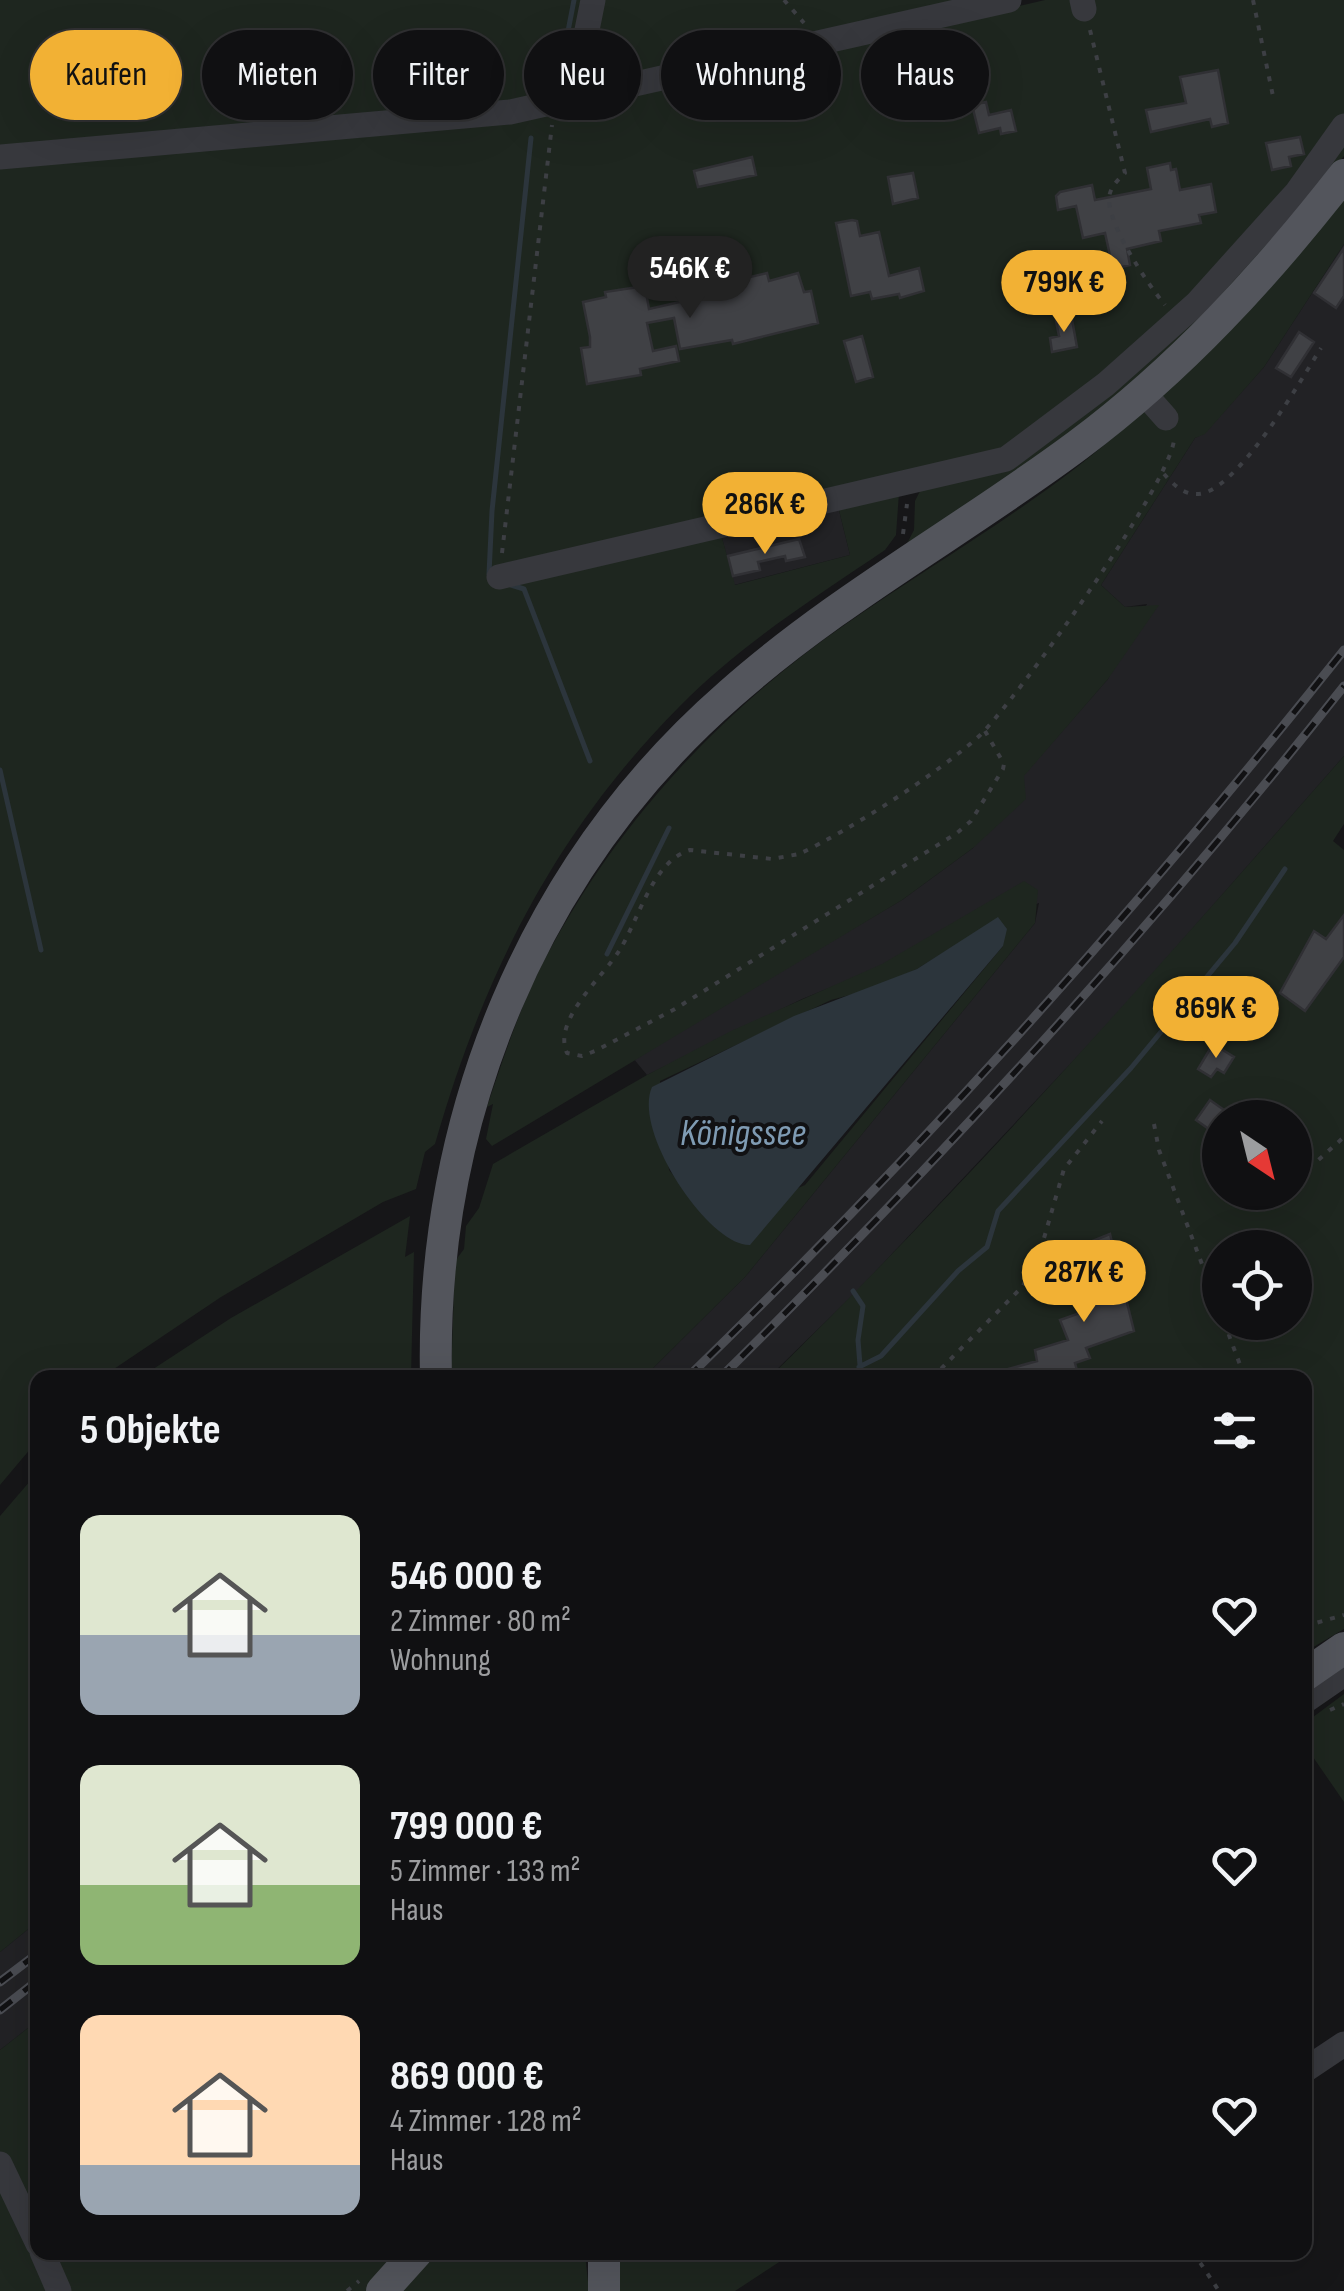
<!DOCTYPE html>
<html lang="de">
<meta charset="utf-8">
<style>
body{margin:0;font-family:"Sofia Sans Condensed",sans-serif;background:#1e1e20;color:#f1f3f6;height:100vh;display:flex;flex-direction:column;font-size:38px;white-space:nowrap}
*{box-sizing:border-box;margin:0}
p{font-size:32px;color:#9c9d9f}
.icon{flex:none;width:55px;height:55px;fill:none;stroke:currentColor;stroke-width:2;stroke-linecap:round;stroke-linejoin:round}
.map{position:relative;flex:1;overflow:hidden}
.panel{position:absolute;left:30px;top:1370px;width:1282px;height:890px;display:flex;flex-direction:column;background:#101012;border-radius:20px;box-shadow:0 10px 40px #0002,0 0 0 2px #303032}
.panel>*{flex:none}
.hud{position:absolute;left:30px;top:30px;width:1285px;height:90px;display:flex;gap:20px}
.needle{width:65px;rotate:145deg}
.tools{position:absolute;left:1202px;top:1100px;display:grid;gap:20px}
.tools a{display:grid;place-items:center;width:110px;height:110px;border-radius:50%;background:#101012;box-shadow:0 10px 40px #0002,0 0 0 2px #303032;font-size:50px}
.price{position:absolute;translate:-50% -85px;padding:0 22px;border-radius:35px;background:#f2b134;color:#111;font-size:32px;line-height:65px;filter:drop-shadow(0 2px 5px #0008)}
.price::after{content:'';position:absolute;left:50%;top:60px;width:30px;height:22px;margin-left:-15px;background:inherit;clip-path:polygon(0 0,100% 0,50% 100%)}
.price.on{background:#222;color:#fff}
ul{padding:0;list-style:none}
li{display:flex;align-items:center;gap:30px;height:250px;padding:0 50px}
li span{display:grid;place-items:center;flex:none;width:280px;height:200px;border-radius:20px;color:#555}
li>.icon{margin-inline-start:auto}
span .icon{width:120px;height:120px;fill:#fffc;stroke-width:1}
li b{font-size:42px}
h2{display:flex;justify-content:space-between;align-items:center;height:120px;padding:0 50px;font-size:42px}
.tag{padding:0 35px;border-radius:45px;background:#101012;box-shadow:0 10px 40px #0002,0 0 0 2px #303032;font-size:35px;line-height:90px}
.tag.on{background:#f2b134;color:#111}
.map>svg:first-child{display:block}
</style>
<div class="map">
<svg width="1344" height="2291" viewBox="0 0 1344 2291">
<rect width="100%" height="100%" fill="#161618"/>
<!-- built -->
<path fill="#222225" d="M1344 244V756L1120 1011 859 1289 769 1377H644L745 1277 1035 923 1039 903 802 999 647 1075 633 1058 902 900 973 848 1023 776 1108 679 1147 604 1125 607 1101 585 1195 438 1205 433 1264 367Z
M838 506 850 555 734 585 721 534Z
M37 1922V2021L0 2050V1952Z"/>
<!-- green -->
<path fill="#1e261f" fill-rule="evenodd" d="M0 0H971L510 104 0 150Z
M1045 0H1344V117L1184 307 999 457 721 534 735 585 850 555 838 506 899 493 896 535 885 550C814 598 740 645 680 706 554 833 484 974 435 1144L425 1152 416 1189 383 1202 221 1297 102 1377 38 1378 37 1441 0 1485V165L562 111Z
M1344 140V156L1248 274 1108 406 901 555 914 530 915 501 922 487 1012 463 1109 389Z
M1344 197V244L1264 367 1205 434 1195 438 1101 585 1125 607 1159 605 1108 679 1024 776 1026 799 973 848 902 900 492 1146 486 1139 493 1104 487 1107C504 1056 520 1006 545 959 616 824 721 710 846 624 941 558 1052 496 1136 417 1160 395 1181 369 1204 346 1250 296 1297 246 1344 197Z
M1344 756V824L1333 841 1344 850V1629L1305 1652V1378H769C971 1180 1158 968 1344 756ZM1220 1118H1295V1192H1220ZM1220 1248H1295V1322H1220Z
M1024 881 1038 890 1035 923 745 1277 644 1377 451 1378 455 1261 464 1249 466 1226 479 1208 493 1164 647 1075 731 1031 882 964ZM959 943 1003 946 805 1185 713 1224 669 1170 660 1081 831 1000 872 989 917 969Z
M410 1216 405 1257 414 1252 411 1377H141L231 1318Z
M37 1473V1922L0 1952V1516Z
M1344 1694V1802L1313 1757 1305 1762V1723Z
M37 2021V2235L0 2153V2050Z
M0 2177 52 2291H0Z
M46 2253H402L366 2291H63Z
M430 2253H585L589 2291H396Z
M621 2253H793L735 2291H616Z"/>
<!-- water -->
<path fill="#2c353c" d="M998 917 1007 929 1003 946 750 1245C709 1246 632 1131 652 1087L794 1016 917 969Z"/>
<g fill="none" stroke-linecap="round" stroke-linejoin="round">
<!-- stream -->
<path stroke="#2c353c" stroke-width="5" d="M560 73 574 0
M489 574 492 511 531 138
M511 585 524 589 590 761
M0 770 41 950
M607 954 669 828
M853 1291 863 1306 858 1340 861 1378
M859 1367 881 1356 958 1271 987 1247 998 1211 1131 1068 1235 943 1285 869"/>
</g>
<!-- building -->
<path fill="#404145" stroke="#303034" stroke-width="2.5" d="M1218 70 1228 123 1212 127 1210 119 1151 132 1146 110 1186 103 1180 77Z
M986 102 989 115 1011 110 1016 131 1001 134 1000 128 979 133 972 105Z
M1300 137 1304 154 1289 157 1291 166 1272 170 1266 143Z
M752 157 756 175 698 187 694 171Z
M1170 163 1171 170 1176 169 1180 190 1211 184 1216 212 1199 215 1201 223 1159 231 1161 241 1127 249 1130 265 1113 269 1105 233 1083 238 1076 206 1058 210 1056 196 1060 192 1092 185 1095 200 1151 189 1147 168Z
M913 173 918 198 893 204 888 177Z
M852 220 857 221 860 236 879 232 889 276 919 268 924 291 900 298 899 294 872 299 870 292 851 296 836 223Z
M1344 248V296L1336 308 1314 293Z
M727 273 733 281 767 273 769 281 798 273 804 292 811 291 818 323 733 344 732 340 680 349 674 318 647 323 653 351 676 346 679 361 640 369 641 375 587 384 581 348 590 347V337L583 302 606 297 605 292 645 286 649 309 697 298 693 278Z
M1071 314 1077 347 1052 352 1050 338 1059 336 1056 321Z
M1299 332 1314 342 1291 377 1276 368Z
M862 336 873 377 856 382 844 341Z
M799 539 805 557 786 561 785 556 758 562 760 570 733 576 728 556Z
M1344 915V957L1305 1011 1280 993 1314 931 1326 939Z
M1213 1044 1234 1057 1224 1073 1217 1069 1211 1077 1198 1069Z
M1210 1100 1227 1112 1220 1118V1137L1196 1120Z
M1110 1234 1134 1331 1086 1348 1090 1358 1075 1363 1079 1378H995L994 1373 1037 1361 1035 1350 1068 1340 1060 1320 1091 1309 1088 1302 1108 1295 1090 1242Z"/>
<g fill="none" stroke-linecap="round" stroke-linejoin="round">
<!-- path -->
<path stroke="#3d3f44" stroke-width="4" stroke-dasharray="5 8" stroke-linecap="butt" d="M784 0 804 23
M1253 0 1274 101
M1090 30 1125 173C1117 181 1109 188 1109 200 1110 228 1147 283 1165 305
M1164 474C1174 485 1186 498 1204 493 1243 481 1299 383 1321 348
M903 534 907 504
M502 553 552 125
M985 731 1004 764 1003 769 971 821 957 833 675 1009 595 1051 582 1056 567 1053C552 1020 603 977 619 951 639 920 652 861 690 850L772 859 799 854C850 830 934 776 977 738 1012 707 1179 473 1174 436
M1154 1124 1159 1150 1220 1312
M1295 1170 1315 1163 1344 1137
M1224 1322 1245 1378
M932 1378 1023 1286 1042 1245 1064 1169 1102 1121
M1305 1626 1344 1615
M1330 1710 1344 1704
M1193 2252 1219 2291
M347 2291 359 2281"/>
<!-- minor -->
<path stroke="#37383d" stroke-width="25" d="M1082 0 1084 9
M573 100 593 0
M0 157 510 112 1009 0
M1143 392 1166 418
M499 577 1006 459 1106 384 1197 303 1297 192 1344 126
M1305 1701 1344 1674
M1305 2070 1344 2044
M0 2164 38 2244
M42 2252 59 2291"/>
<!-- major -->
<path stroke="#53555c" stroke-width="32" d="M436 1378C430 1118 533 866 730 694 837 599 964 530 1078 445 1180 369 1266 275 1344 175
M1305 1675 1344 1648
M382 2291 417 2252
M604 2291V2252"/>
<defs>
<path id="rail" d="M687 1378C922 1150 1141 906 1344 650
M720 1378C941 1160 1152 929 1344 686
M0 1982 38 1953
M0 2010 38 1980"/>
</defs>
<!-- rail casing -->
<use href="#rail" stroke="#4a4c52" stroke-width="9"/>
<!-- rail -->
<use href="#rail" stroke="#111113" stroke-width="5" stroke-dasharray="15" stroke-linecap="butt"/>
</g>
<g text-anchor="middle" stroke-width="8" stroke-linejoin="round" paint-order="stroke">
<!-- water labels -->
<g font-size="38" font-style="italic" fill="#7f9bb3" stroke="#111113">
<text x="743" y="1145">Königssee</text>
</g>
</g>
</svg>
<div class="tools">
<a><svg class="needle" viewBox="-14 -14 28 28"><path d="M0-13l5 13h-10z" fill="#e53935"/><path d="M0 13l5-13h-10z" fill="#9c9d9f"/></svg></a>
<a><svg class="icon" aria-label="locate" viewBox="0 0 24 24"><circle cx="12" cy="12" r="6"/><path d="M12 2v4M12 18v4M2 12h4M18 12h4"/></svg></a>
</div>
<b class="price on" style="left:690px;top:321px">546K €</b>
<b class="price" style="left:1064px;top:335px">799K €</b>
<b class="price" style="left:765px;top:557px">286K €</b>
<b class="price" style="left:1216px;top:1061px">869K €</b>
<b class="price" style="left:1084px;top:1325px">287K €</b>
<div class="hud">
<a class="tag on">Kaufen</a>
<a class="tag">Mieten</a>
<a class="tag">Filter</a>
<a class="tag">Neu</a>
<a class="tag">Wohnung</a>
<a class="tag">Haus</a>
</div>
<section class="panel">
<h2>5 Objekte<svg class="icon" aria-label="filters" viewBox="0 0 24 24"><path d="M4 7h16M4 17h16"/><circle cx="9" cy="7" r="2"/><circle cx="15" cy="17" r="2"/></svg></h2>
<ul>
<li><span style="background:linear-gradient(#dfe7d0 60%,#9aa5b1 0)"><svg class="icon" aria-label="home" viewBox="0 0 24 24"><path d="M3 11l9-7 9 7M6 9v11h12V9"/></svg></span><div><b>546 000 €</b><p>2 Zimmer · 80 m²</p><p>Wohnung</p></div><svg class="icon" aria-label="heart" viewBox="0 0 24 24"><path d="M12 20l-8-8c-3-5 5-10 8-4 3-6 11-1 8 4z"/></svg></li>
<li><span style="background:linear-gradient(#dfe7d0 60%,#8fb573 0)"><svg class="icon" aria-label="home" viewBox="0 0 24 24"><path d="M3 11l9-7 9 7M6 9v11h12V9"/></svg></span><div><b>799 000 €</b><p>5 Zimmer · 133 m²</p><p>Haus</p></div><svg class="icon" aria-label="heart" viewBox="0 0 24 24"><path d="M12 20l-8-8c-3-5 5-10 8-4 3-6 11-1 8 4z"/></svg></li>
<li><span style="background:linear-gradient(#ffd9b3 75%,#9aa5b1 0)"><svg class="icon" aria-label="home" viewBox="0 0 24 24"><path d="M3 11l9-7 9 7M6 9v11h12V9"/></svg></span><div><b>869 000 €</b><p>4 Zimmer · 128 m²</p><p>Haus</p></div><svg class="icon" aria-label="heart" viewBox="0 0 24 24"><path d="M12 20l-8-8c-3-5 5-10 8-4 3-6 11-1 8 4z"/></svg></li>
</ul>
</section>
</div>
